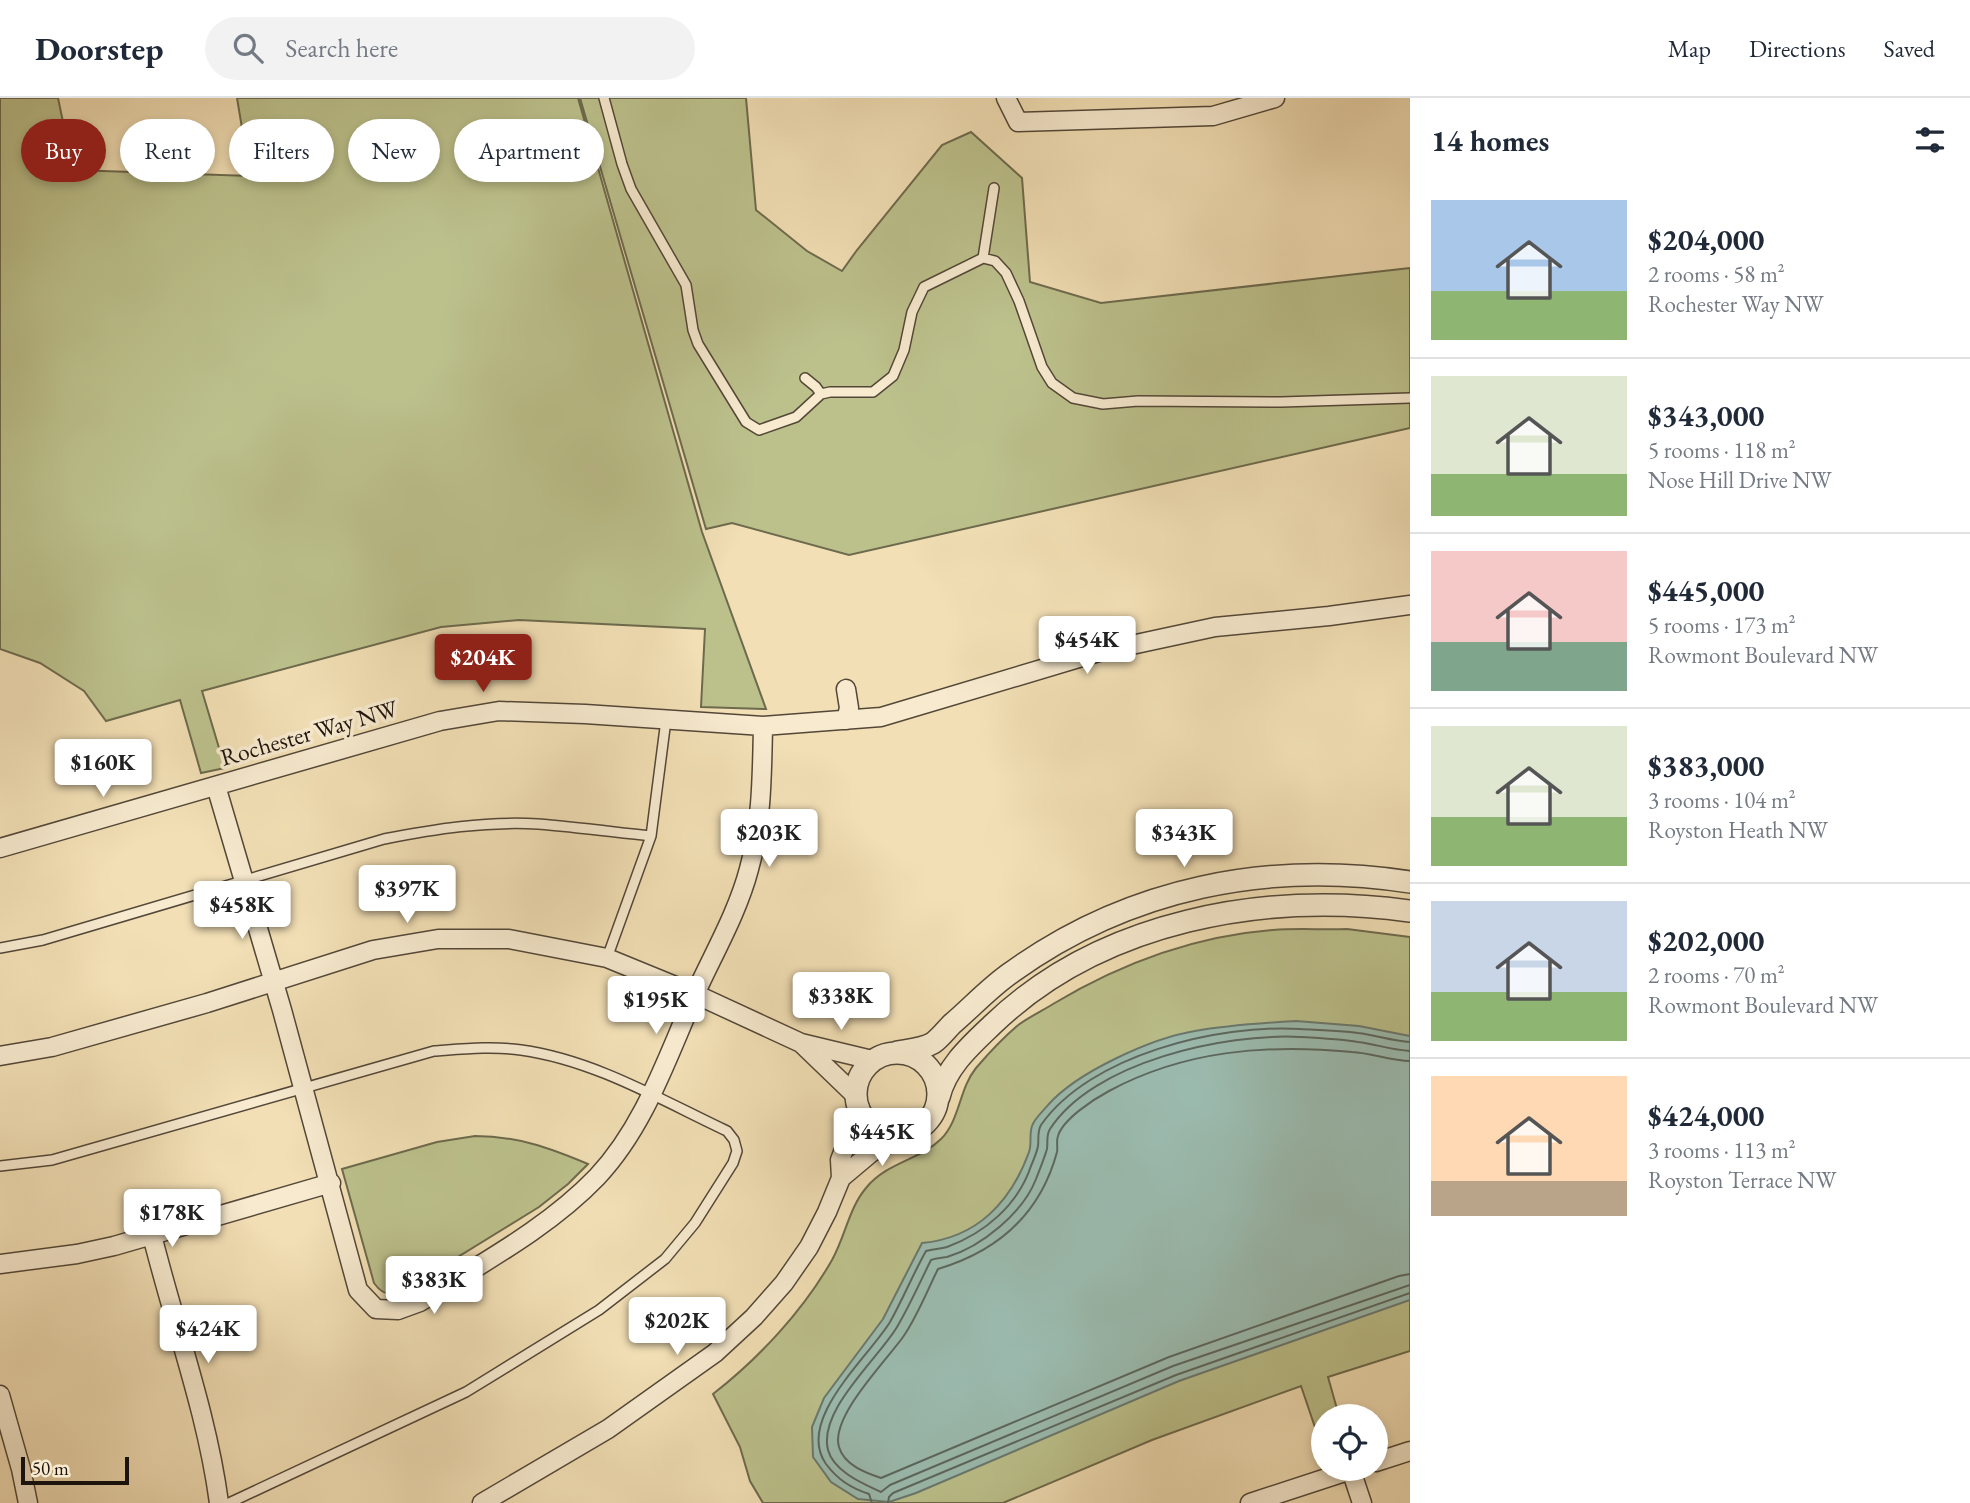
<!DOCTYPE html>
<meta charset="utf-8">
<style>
body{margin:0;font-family:"EB Garamond",serif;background:#f2f2f3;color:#1f2937;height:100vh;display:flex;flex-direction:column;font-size:26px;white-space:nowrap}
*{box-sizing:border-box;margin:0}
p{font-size:23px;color:#747a83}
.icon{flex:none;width:38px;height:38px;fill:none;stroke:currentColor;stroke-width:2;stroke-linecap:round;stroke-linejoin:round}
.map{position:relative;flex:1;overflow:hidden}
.details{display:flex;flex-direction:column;background:#fff;width:560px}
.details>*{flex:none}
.top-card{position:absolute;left:21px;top:21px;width:665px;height:63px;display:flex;gap:14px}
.buttons{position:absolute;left:1311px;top:1306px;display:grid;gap:14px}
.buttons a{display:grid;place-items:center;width:77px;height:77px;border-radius:50%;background:#fff;box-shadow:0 4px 10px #0003;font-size:35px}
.scale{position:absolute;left:21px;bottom:18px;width:108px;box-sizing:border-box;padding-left:7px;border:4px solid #1e140e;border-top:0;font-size:19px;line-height:24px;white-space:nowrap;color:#1e140e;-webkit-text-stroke:5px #f7eacf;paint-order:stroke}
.price{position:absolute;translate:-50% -60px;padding:0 16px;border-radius:7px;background:#fff;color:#222;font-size:23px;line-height:46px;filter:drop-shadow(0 2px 4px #0008)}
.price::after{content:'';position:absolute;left:50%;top:42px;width:21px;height:16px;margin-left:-10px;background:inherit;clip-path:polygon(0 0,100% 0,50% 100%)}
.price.on{background:#8f2418;color:#fff}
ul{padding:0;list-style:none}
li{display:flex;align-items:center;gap:21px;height:175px;padding:0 21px}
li+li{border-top:2px solid #e0e1e3}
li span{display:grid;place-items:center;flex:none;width:196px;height:140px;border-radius:0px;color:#555}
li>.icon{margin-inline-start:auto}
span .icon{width:84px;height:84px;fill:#fffc;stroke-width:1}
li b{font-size:30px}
h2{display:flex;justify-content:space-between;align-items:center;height:84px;padding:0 21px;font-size:30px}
.tag{padding:0 24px;border-radius:32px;background:#fff;box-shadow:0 4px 10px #0003;font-size:24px;line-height:63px}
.tag.on{background:#8f2418;color:#fff}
header{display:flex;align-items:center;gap:42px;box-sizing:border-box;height:98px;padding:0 35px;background:#fff;border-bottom:2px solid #e0e1e3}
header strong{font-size:33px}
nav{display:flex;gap:38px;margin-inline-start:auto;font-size:24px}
.search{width:490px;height:63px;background:#f2f2f3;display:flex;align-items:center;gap:18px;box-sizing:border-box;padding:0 24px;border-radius:38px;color:#747a83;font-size:26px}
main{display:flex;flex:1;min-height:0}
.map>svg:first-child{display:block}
</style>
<header>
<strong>Doorstep</strong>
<div class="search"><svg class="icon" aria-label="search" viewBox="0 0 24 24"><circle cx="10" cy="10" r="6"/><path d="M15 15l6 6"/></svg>Search here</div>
<nav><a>Map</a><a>Directions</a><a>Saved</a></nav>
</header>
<main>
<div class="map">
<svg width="1410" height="1405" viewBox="0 0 1410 1405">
<rect width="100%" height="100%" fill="#f2dfb5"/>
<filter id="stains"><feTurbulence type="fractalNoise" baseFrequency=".00286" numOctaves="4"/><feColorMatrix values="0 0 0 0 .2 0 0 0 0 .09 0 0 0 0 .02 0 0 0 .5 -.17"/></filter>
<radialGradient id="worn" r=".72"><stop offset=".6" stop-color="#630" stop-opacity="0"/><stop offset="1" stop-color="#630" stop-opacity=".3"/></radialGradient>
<!-- green -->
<path fill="#bcc18c" stroke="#6d6a4d" stroke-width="2" d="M0 0H58L73 72 250 78 237 0H578L702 434 766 611 701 609 705 531 519 522 441 529 202 593 225 670 201 675 180 602 106 623 84 593 40 565 0 551Z
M580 0H746L756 112 807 153 842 173 857 152 942 47 971 34 1022 80 1030 184 1101 205 1410 170V330L849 457 732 425 706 431Z
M1347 831 1410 839V1253L1328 1279 1339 1318H1323V1353L1301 1288 1152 1342 1003 1405H763L750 1383 740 1349 713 1296C759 1260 803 1213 832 1162 845 1139 849 1110 866 1090 887 1064 920 1062 941 1041 960 1022 959 991 976 970 988 956 1003 940 1017 928 1027 920 1042 913 1053 906 1120 866 1195 838 1273 832 1297 830 1323 832 1347 831Z
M475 1038C517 1038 550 1050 588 1066L568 1086 539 1109 401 1194C389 1199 381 1195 374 1185L342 1071 437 1044Z"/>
<!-- water -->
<path fill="#9bbcb0" stroke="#69796f" stroke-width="2" d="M1296 923 1359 928 1410 938V1202L1179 1283 916 1395 889 1404 858 1401 831 1384 813 1359 812 1329 824 1300 883 1221 922 1145C977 1140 1011 1104 1029 1054 1032 1046 1029 1036 1032 1028 1034 1021 1044 1012 1048 1007 1077 974 1152 940 1195 933 1228 927 1262 925 1296 923Z"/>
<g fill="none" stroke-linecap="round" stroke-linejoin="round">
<!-- shore -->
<path stroke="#5c685f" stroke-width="2" d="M1410 953C1392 952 1375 946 1358 944 1339 941 1319 940 1300 939 1225 935 1093 964 1050 1031 1046 1037 1048 1044 1047 1051 1044 1061 1040 1071 1036 1081 1023 1115 981 1149 947 1159 941 1160 936 1160 931 1162 920 1184 910 1207 897 1229 878 1261 818 1312 828 1352 834 1374 864 1386 881 1394L890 1387 1173 1268 1410 1187
M1410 963C1391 963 1372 955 1352 954 1267 946 1185 952 1109 993 1094 1001 1063 1021 1058 1038 1056 1043 1058 1049 1057 1054 1040 1117 998 1153 938 1171 927 1193 917 1219 903 1239 886 1263 830 1319 839 1349 844 1367 866 1375 881 1380L1169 1259 1399 1178 1410 1176
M872 1405 869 1396C851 1390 838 1382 826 1366 795 1322 868 1260 890 1224 903 1201 913 1176 926 1153 933 1151 940 1151 947 1149 985 1135 1018 1107 1031 1068 1034 1061 1037 1054 1038 1048 1039 1040 1037 1034 1041 1027 1090 957 1218 926 1300 931 1319 932 1339 932 1358 935 1375 937 1393 943 1410 944
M888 1405 889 1399 893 1395 1176 1277 1410 1195"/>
<defs>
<path id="service" d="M604 0 622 66 631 91 686 187 693 232 698 246 746 324 759 332 796 319 821 296 830 294H873L893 278 904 252 912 214 924 189 983 160 995 163 1006 175 1019 203 1042 269 1052 285 1073 300 1103 306 1138 303 1281 304 1410 300
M983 160 994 90
M805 280 816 289 821 296
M0 850 43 842 384 741C435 731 486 723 538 726 576 729 613 734 651 738
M607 860 651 738 666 622
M0 1068 52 1062 434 953C463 951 492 948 521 952 594 962 661 1002 727 1033L734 1042 737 1053 733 1065 695 1125 665 1161 599 1212 466 1294 229 1405"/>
<path id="minor" d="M1006 0 1018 24 1213 18 1275 0
M846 591 849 610 846 622
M216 688 282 912 358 1192 376 1211 398 1212 420 1204C480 1166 547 1131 597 1079 646 1027 668 956 697 892 715 853 738 813 749 771 762 725 762 675 763 628
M0 750 440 623 499 613 585 616 763 628 881 619 1099 554 1215 529 1329 518 1410 507
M801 945 856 998
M0 958 52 949 207 905 373 852 438 841H509L607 860 695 896 801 945 872 962
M841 1080 872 1054 910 1035
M152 1137C174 1226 207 1314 219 1405
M0 1166 77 1156 114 1148 331 1085
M0 1297 21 1371 28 1405
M1376 1364 1410 1353
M1351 1372 1362 1405
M482 1405 608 1331 715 1255 754 1219 784 1185 809 1149 827 1114 841 1080 840 1062 860 1010
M1250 1405 1357 1370"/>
<path id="tertiary" d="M897 954C908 952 923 951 933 945 940 940 946 932 952 926 972 909 990 889 1012 874 1129 790 1268 762 1410 784
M856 996a41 41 0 1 1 82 0a41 41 0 1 1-82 0Z
M939 999C946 969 971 947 992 927 1101 822 1265 793 1410 813"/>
</defs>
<!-- service casing -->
<use href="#service" stroke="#534738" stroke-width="12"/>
<!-- minor casing -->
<use href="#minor" stroke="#534738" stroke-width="21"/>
<!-- tertiary casing -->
<use href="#tertiary" stroke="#534738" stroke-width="24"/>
<!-- service -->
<use href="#service" stroke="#f7eacf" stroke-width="9"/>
<!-- minor -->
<use href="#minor" stroke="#f7eacf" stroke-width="18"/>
<!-- tertiary -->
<use href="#tertiary" stroke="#f7eacf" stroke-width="21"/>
</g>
<g text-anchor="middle" stroke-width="7" stroke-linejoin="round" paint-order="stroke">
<!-- street labels -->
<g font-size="24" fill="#1e140e" stroke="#f7eacf">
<text transform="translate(309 635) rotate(-16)" y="8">Rochester Way NW</text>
</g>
</g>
<rect width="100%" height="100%" filter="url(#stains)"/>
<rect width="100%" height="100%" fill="url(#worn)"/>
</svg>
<div class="buttons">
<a><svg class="icon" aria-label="locate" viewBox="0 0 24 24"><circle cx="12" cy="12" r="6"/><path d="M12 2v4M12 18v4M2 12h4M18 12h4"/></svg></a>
</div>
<div class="scale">50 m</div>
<b class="price" style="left:1087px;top:578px">$454K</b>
<b class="price on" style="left:483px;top:596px">$204K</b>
<b class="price" style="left:103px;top:701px">$160K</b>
<b class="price" style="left:769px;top:771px">$203K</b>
<b class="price" style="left:1184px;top:771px">$343K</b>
<b class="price" style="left:407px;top:827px">$397K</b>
<b class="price" style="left:242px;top:843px">$458K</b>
<b class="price" style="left:841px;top:934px">$338K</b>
<b class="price" style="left:656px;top:938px">$195K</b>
<b class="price" style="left:882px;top:1070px">$445K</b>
<b class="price" style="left:172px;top:1151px">$178K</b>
<b class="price" style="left:434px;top:1218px">$383K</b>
<b class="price" style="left:677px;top:1259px">$202K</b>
<b class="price" style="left:208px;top:1267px">$424K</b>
<div class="top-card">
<a class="tag on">Buy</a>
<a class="tag">Rent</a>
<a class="tag">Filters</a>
<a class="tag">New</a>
<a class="tag">Apartment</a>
</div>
</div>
<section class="details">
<h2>14 homes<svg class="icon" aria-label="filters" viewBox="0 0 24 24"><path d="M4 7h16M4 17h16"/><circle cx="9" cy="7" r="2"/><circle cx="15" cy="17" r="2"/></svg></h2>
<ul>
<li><span style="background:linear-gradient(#a9c7e8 65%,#8fb573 0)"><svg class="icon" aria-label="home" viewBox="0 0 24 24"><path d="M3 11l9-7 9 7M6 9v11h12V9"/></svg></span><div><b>$204,000</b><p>2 rooms · 58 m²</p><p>Rochester Way NW</p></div></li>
<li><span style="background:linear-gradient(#dfe7d0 70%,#8fb573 0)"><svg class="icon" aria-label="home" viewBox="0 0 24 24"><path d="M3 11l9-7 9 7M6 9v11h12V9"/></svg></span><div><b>$343,000</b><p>5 rooms · 118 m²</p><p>Nose Hill Drive NW</p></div></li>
<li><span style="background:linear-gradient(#f6c9c9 65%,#7fa58c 0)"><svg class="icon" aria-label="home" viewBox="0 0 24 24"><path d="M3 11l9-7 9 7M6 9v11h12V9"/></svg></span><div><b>$445,000</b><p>5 rooms · 173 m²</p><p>Rowmont Boulevard NW</p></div></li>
<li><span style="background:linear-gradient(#dfe7d0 65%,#8fb573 0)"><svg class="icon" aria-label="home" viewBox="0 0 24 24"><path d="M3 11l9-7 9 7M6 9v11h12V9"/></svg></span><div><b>$383,000</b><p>3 rooms · 104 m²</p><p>Royston Heath NW</p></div></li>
<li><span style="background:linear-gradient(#c9d6e8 65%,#8fb573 0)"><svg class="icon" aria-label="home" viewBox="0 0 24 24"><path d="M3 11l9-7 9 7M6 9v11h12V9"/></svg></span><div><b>$202,000</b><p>2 rooms · 70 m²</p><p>Rowmont Boulevard NW</p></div></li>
<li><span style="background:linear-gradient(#ffd9b3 75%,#b9a48a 0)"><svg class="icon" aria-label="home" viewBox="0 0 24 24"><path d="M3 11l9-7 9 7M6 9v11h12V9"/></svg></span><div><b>$424,000</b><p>3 rooms · 113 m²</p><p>Royston Terrace NW</p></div></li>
</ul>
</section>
</main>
